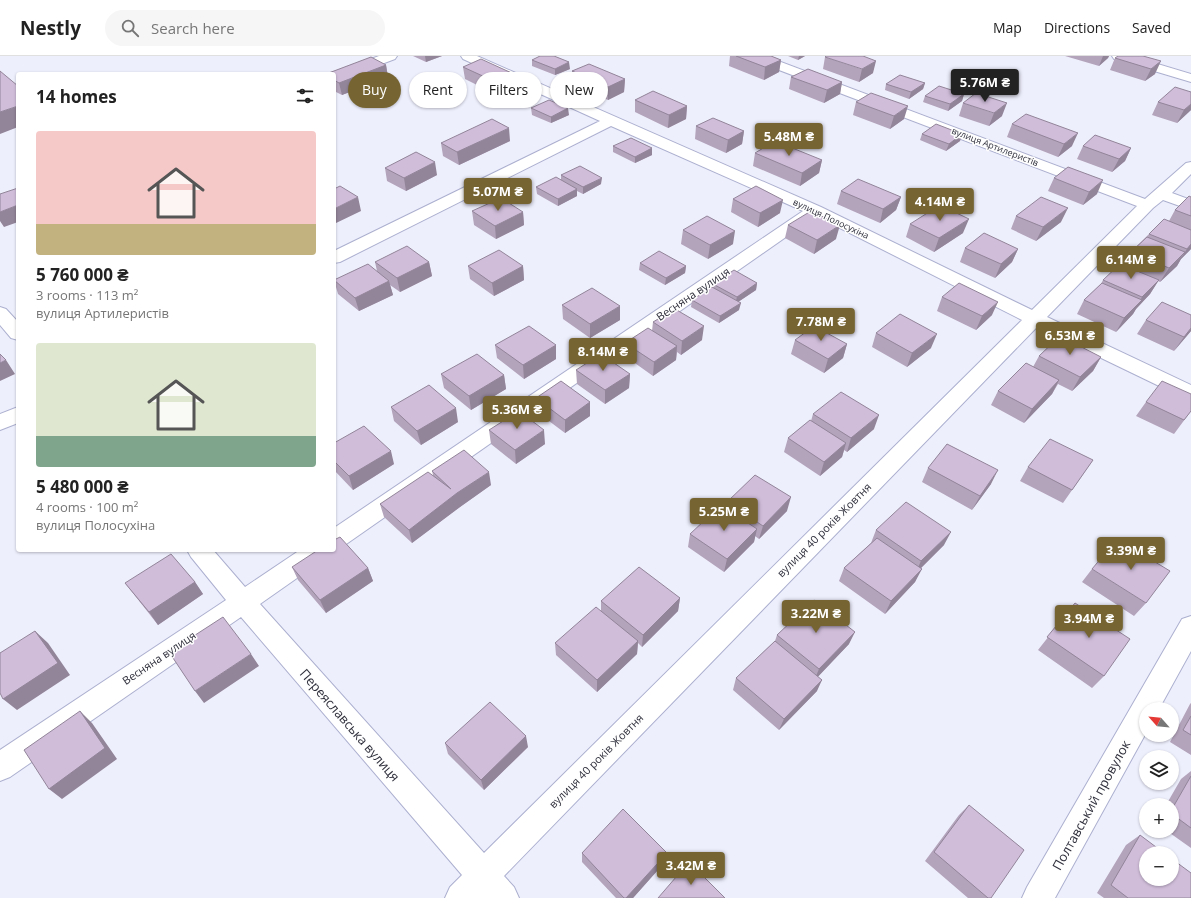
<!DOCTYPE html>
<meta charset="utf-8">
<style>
body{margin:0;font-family:"Open Sans",sans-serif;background:#f6f6f6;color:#222;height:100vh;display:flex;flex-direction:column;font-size:15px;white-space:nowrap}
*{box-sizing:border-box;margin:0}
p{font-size:13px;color:#767676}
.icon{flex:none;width:22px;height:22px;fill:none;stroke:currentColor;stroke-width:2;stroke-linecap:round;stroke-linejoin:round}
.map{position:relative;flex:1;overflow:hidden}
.panel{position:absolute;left:16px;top:16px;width:320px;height:480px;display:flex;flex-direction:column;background:#fff;border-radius:4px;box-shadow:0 1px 3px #0004}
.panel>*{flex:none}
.top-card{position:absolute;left:348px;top:16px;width:380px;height:36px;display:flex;gap:8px}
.needle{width:26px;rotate:297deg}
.controls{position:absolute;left:1139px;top:646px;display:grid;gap:8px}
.controls a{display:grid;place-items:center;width:40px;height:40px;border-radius:50%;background:#fff;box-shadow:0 1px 3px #0004;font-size:20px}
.price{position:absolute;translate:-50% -34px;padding:0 9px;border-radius:4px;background:#766533;color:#fff;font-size:13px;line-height:26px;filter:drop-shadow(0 1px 2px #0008)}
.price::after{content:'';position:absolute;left:50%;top:24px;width:12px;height:9px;margin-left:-6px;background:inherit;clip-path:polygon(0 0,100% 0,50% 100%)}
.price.on{background:#222;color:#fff}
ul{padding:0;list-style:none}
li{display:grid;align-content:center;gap:8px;height:212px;padding:0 20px}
li span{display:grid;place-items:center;height:124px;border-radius:4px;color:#555}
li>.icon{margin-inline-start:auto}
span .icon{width:72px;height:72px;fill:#fffc;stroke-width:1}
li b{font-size:17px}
h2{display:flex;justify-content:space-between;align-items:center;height:48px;padding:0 20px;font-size:17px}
.pill{padding:0 14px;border-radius:18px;background:#fff;box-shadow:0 1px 3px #0004;font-size:14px;line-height:36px}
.pill.on{background:#766533;color:#fff}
header{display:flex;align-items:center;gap:24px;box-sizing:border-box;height:56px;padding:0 20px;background:#fff;border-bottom:1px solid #e0e0e0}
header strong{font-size:19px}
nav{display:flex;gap:22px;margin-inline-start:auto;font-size:14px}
.search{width:280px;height:36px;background:#f6f6f6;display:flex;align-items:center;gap:10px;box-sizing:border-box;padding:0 14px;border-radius:22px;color:#767676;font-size:15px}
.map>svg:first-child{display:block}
</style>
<header>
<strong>Nestly</strong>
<div class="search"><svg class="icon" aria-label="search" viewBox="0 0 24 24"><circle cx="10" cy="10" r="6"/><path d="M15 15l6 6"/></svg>Search here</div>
<nav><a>Map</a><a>Directions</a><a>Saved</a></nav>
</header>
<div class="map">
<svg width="1191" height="842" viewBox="0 0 1191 842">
<rect width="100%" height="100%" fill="#eeeffd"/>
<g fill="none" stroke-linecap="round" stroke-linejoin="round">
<defs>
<path id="minor" d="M379 0H397L395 3 339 24 334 25V18H330Z
M461 0H477L821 151 1032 254 1137 150 750 3 748 0H765L1145 143 1186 107 1191 106V118L1172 137 1191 144V154L1163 144 1153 152 1047 261 1191 329V344L1184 342 1037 271 504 820 514 831 519 842H445L450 831 462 819 241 561 10 721 0 725V694L226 544 191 501 187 494H213L245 531 300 494H331L327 501 260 548 484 797 1022 264 816 160 342 491 334 493V472L803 155 611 70 340 206 334 207V195L600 65 463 3Z
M1112 0H1131L1191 18V26L1114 3Z
M0 251 6 253 18 266V284L11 282 0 269Z
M18 351V367L0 374V358Z
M1191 560V595L1159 653H1146V677L1055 842H1022L1027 831 1182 563Z"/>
</defs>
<!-- minor casing -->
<use href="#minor" stroke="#acb0cf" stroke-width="2"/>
<!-- minor -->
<use href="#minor" fill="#fff" fill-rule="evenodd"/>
</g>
<!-- wall -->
<path fill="#b3a3bb" d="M413 0H442L426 6Z
M730 0H771L781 4 779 16 764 24 729 10Z
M788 0H805L798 4Z
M1065 0H1109L1108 2 1099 10Z
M1143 0 1155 18 1145 25 1110 14 1115 2Z
M825 1 873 17 859 26 823 13Z
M532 4 570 13 555 19 532 10Z
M386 9 388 21 342 39 334 35V18Z
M463 11 516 19 517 31 499 40 465 23Z
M572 15 625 23 624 36 608 44 572 28Z
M791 21 842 26 840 38 824 47 789 33Z
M925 27 923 33 909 43 885 34 886 28Z
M1191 36V54L1177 67 1152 59 1158 46Z
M964 38 962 45 948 55 923 46 925 40Z
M635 44 687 50 686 63 668 72 635 56Z
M856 46 904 63 890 73 853 59Z
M963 47 1002 60 989 70 959 60Z
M531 52 569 59 551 67 532 59Z
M1012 68 1072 90 1058 101 1007 81Z
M696 70 744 75 742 88 726 97 695 83Z
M922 78H962L960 85 946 95 920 84Z
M510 85 459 109 443 100 441 87Z
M613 90 652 92V99L635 107 613 96Z
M1083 90 1131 92 1125 105 1112 116 1077 103Z
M755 97 822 104 819 117 800 130 753 110Z
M385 112 437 119 406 135 387 125Z
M561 119 601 128 583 138 577 135V140L558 150 537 138 536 131 561 124Z
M1054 122 1097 138 1083 149 1048 135Z
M841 135 901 141 896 154 880 167 837 148Z
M1191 141V193L1181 203 1177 210 1160 226 1158 225 1150 238 1136 253 1133 258 1116 276 1077 258 1084 244 1101 228 1103 224 1123 209 1131 196 1149 178 1169 165 1175 154Z
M733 143 780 157 758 171 731 156Z
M472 155 523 156 524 169 496 183 474 169Z
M1016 160 1061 166 1036 185 1011 173Z
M910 168 963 177 934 196 906 181Z
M788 169 836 183 814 198 785 182Z
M683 174 733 188 708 203 681 188Z
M965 192 1018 193 1012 206 995 222 960 206Z
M375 206H429L432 220 400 236 390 229 393 239 359 255 338 238 334 224 377 215Z
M640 207 686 210 685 217 665 229 639 214Z
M468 210H523L524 224 494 240 470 223Z
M757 227 756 234 738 246 739 254 719 267 691 251 692 244 713 231V228Z
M942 241 992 259 976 274 937 255Z
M562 249 620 264 590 282 563 263Z
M1146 264 1191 275 1174 295 1137 278Z
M653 266 702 284 681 299 677 296 676 304 653 320 625 300V287L652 275Z
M876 277 931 292 907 311 872 291Z
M795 284 847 288 843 302 824 317 791 298Z
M495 289H556V303L524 323 497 302Z
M1039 300 1101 301 1093 315 1072 335 1058 328 1052 338 1024 367 991 349 998 335 1033 311Z
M576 314 630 318 629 332 605 348 577 328Z
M441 318 504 319 506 333 471 354 444 332Z
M536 342 590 346V360L565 377 537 356Z
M1146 346 1191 355 1174 378 1136 360Z
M391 351 458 366 421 389 394 365Z
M813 358 874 373 847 396 844 394 842 401 820 420 784 396 788 382 811 365Z
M489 374 545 388 516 408 491 388Z
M334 387 394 408 353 434 334 414Z
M1093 404 1063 447 1020 425 1028 411Z
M928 412 991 428 972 454 922 426Z
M432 415 491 429 460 451 412 487 384 461 380 448 433 419Z
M727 446 787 455 759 483 755 480 754 486 724 516 688 491 690 478 726 452Z
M876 474 944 489 921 512 915 526 885 558 839 525 844 512 871 487Z
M292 511 368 512 373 525 326 557 298 524Z
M1092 513 1146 547 1134 560 1082 526Z
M195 526 203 538 158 569 125 527Z
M680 542 678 555 642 591 638 587 637 598 597 636 556 599 555 587 601 555V545Z
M1075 547 1104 620 1092 632 1038 594Z
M777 579 849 588 818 620 817 635 779 674 733 634 736 622 775 585Z
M1191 647V699L1170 686 1190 648Z
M445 687 528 691 484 734 448 698Z
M1191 715V792L1167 775H1172V749H1166L1181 723Z
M969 749 991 842H968L925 805 959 759Z
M1140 779 1191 842H1104L1097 837 1126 789Z
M582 797H667L665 806 633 842H616L582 806Z"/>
<!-- shaded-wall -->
<path fill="#928499" d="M425 0H442L426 6Z
M799 0H805L798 4Z
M1103 0H1109L1108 2 1099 10Z
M781 4 779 16 764 24 765 11Z
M876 5 873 17 859 26 862 13Z
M1161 5 1155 18 1145 25 1151 13Z
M569 6 570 13 555 19V13Z
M386 9 388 21 342 39 339 27Z
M516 19 517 31 499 40 498 27Z
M625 23 624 36 608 44V31Z
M842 26 840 38 824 47 827 34Z
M925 27 923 33 909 43 911 36Z
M964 38 962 45 948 55 950 48Z
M1007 47 1002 60 989 70 994 57Z
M1191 48V54L1177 67 1184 54Z
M18 50V71L0 78V56Z
M687 50 686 63 668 72 669 59Z
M908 50 904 63 890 73 894 60Z
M568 52 569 59 551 67V61Z
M509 72 510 85 459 109 457 96Z
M744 75 742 88 726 97 728 84Z
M1078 77 1072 90 1058 101 1064 88Z
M962 78 960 85 946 95 949 88Z
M652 92V99L635 107V101Z
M1131 92 1125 105 1112 116 1119 103Z
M822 104 819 117 800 130 802 117Z
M435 106 437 119 406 135 404 122Z
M602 122 601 128 583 138V131Z
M1103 124 1097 138 1083 149 1089 136Z
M577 133V140L558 150V143Z
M358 141 361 155 334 168V153Z
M901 141 896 154 880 167 883 153Z
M783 144 780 157 758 171 760 157Z
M18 149V166L4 171 0 165V156Z
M1068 152 1061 166 1036 185 1043 171Z
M523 156 524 169 496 183 495 170Z
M969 163 963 177 934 196 939 182Z
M840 169 836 183 814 198 817 184Z
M735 175 733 188 708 203 710 189Z
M1191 188V193L1181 203 1177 210 1160 226 1169 212 1183 199 1187 193Z
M1018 193 1012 206 995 222 1001 208Z
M429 206 432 220 400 236 397 222Z
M523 210 524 224 494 240 492 227Z
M686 210 685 217 665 229 666 222Z
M1159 224 1150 238 1136 253 1133 258 1116 276 1124 262 1139 247 1142 241Z
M389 225 393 239 359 255 355 242Z
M757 227 756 234 735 248 737 241Z
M998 246 992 259 976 274 982 260Z
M741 247 739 254 719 267 720 260Z
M620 250V264L590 282V268Z
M704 270 702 284 681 299 682 285Z
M1191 272V275L1174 295 1184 281Z
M937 278 931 292 907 311 912 297Z
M847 288 843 302 824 317 828 303Z
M556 289V303L524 323 523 309Z
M677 290 676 304 653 320 654 306Z
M1101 301 1093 315 1072 335 1080 321Z
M6 304 15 318 0 325V307Z
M630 318 629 332 605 348V334Z
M504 319 506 333 471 354 469 340Z
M1059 324 1052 338 1024 367 1032 353Z
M590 346V360L565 377V364Z
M456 352 458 366 421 389 417 375Z
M879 359 874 373 847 396 851 382Z
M544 374 545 388 516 408 515 394Z
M846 387 842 401 820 420 824 406Z
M391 395 394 408 353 434 349 420Z
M998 414 991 428 972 454 980 440Z
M489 416 491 429 460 451 412 487 409 474 457 437Z
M791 441 787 455 759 483 763 470Z
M757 473 754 486 724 516 727 503Z
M951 476 944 489 915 518 921 505Z
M368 512 373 525 326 557 320 544Z
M922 513 915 526 885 558 891 545Z
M195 526 203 538 158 569 149 556Z
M680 542 678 555 642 591 643 579Z
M35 575 48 587 70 619 17 654 3 643Z
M855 576 849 588 814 625 819 613Z
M638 585 637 598 597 636V624Z
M251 598 259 610 204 647 195 635Z
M822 624 817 635 779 674 784 663Z
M80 655 92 667 117 703 62 743 49 733Z
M526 680 528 691 484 734 481 724Z
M667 797 665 806 633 842H626Z"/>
<!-- building -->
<path fill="#d0bdda" stroke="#928499" d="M540 0H554L569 6 555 13 532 4Z
M736 0H771L781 4 765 11Z
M826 0H863L876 5 862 13 825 1Z
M1118 0H1143L1161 5 1151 13 1115 2Z
M371 1 386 9 339 27 334 24V18H326Z
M481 3 516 19 498 27 463 11Z
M589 8 625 23 608 31 572 15Z
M808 13 842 26 827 34 791 21Z
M0 15 18 30V50L0 56Z
M900 19 925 27 911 36 886 28Z
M939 30 964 38 950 48 925 40Z
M1175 31 1191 36V48L1184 54 1158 46Z
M653 35 687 50 669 59 635 44Z
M871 37 908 50 894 60 856 46Z
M976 37 1007 47 994 57 963 47Z
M549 44 568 52 551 61 531 52Z
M1026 58 1078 77 1064 88 1012 68Z
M713 62 744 75 728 84 696 70Z
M492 63 509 72 457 96 441 87Z
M936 68 962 78 949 88 922 78Z
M1095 79 1131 92 1119 103 1083 90Z
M631 82 652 92 635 101 613 90Z
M775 85 822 104 802 117 755 97Z
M416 96 435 106 404 122 385 112Z
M580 110 602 122 583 131 561 119Z
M1068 111 1103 124 1089 136 1054 122Z
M556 121 577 133 558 143 536 131Z
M858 123 901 141 883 153 841 135Z
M340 130 358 141 334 153V133Z
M756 130 783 144 760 157 733 143Z
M18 132V149L0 156V138Z
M1189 140 1191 141V160L1175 154Z
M1041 141 1068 152 1043 171 1016 160Z
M501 142 523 156 495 170 472 155Z
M940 149 969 163 939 182 910 168Z
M811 155 840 169 817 184 788 169Z
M707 160 735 175 710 189 683 174Z
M1164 163 1191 174V188L1187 193 1149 178Z
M984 177 1018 193 1001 208 965 192Z
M1147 181 1185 196 1169 212 1131 196Z
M407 190 429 206 397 222 375 206Z
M499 194 523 210 492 227 468 210Z
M659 195 686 210 666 222 640 207Z
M368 208 389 225 355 242 334 224Z
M1120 208 1159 224 1142 241 1103 224Z
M734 214 757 227 737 241 713 228Z
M959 227 998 246 982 260 942 241Z
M1102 227 1142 244 1124 262 1084 244Z
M712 231 741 247 720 260 692 244Z
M592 232 620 250 590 268 562 249Z
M1162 246 1191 259V272L1184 281 1146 264Z
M675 253 704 270 682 285 653 266Z
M900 258 937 278 912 297 876 277Z
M529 270 556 289 523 309 495 289Z
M814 270 847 288 828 303 795 284Z
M648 272 677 290 654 306 625 287Z
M1060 280 1101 301 1080 321 1039 300Z
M0 298 6 304 0 307Z
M477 298 504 319 469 340 441 318Z
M601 298 630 318 605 334 576 314Z
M1026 307 1059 324 1032 353 998 335Z
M561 325 590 346 565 364 536 342Z
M1162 325 1191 338V355L1184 364 1146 346Z
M429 329 456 352 417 375 391 351Z
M841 336 879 359 851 382 813 358Z
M519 355 544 374 515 394 489 374Z
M810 364 846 387 824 406 788 382Z
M364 370 391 395 349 420 334 405V387Z
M1050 383 1093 404 1072 434 1028 411Z
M947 388 998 414 980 440 928 412Z
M464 394 489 416 457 437 409 474 380 448 428 416 451 433 432 415Z
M755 419 791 441 763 470 727 446Z
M906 446 951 476 921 505 876 474Z
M721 449 757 473 727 503 690 478Z
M340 481 368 512 320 544 292 511 318 494H334V484Z
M877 482 922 513 891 545 844 512Z
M1117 483 1170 515 1146 547 1092 513Z
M171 498 195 526 149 556 125 527Z
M639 511 680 542 643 579 601 545Z
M814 544 855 576 819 613 777 579Z
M1075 547 1130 583 1104 620 1047 581Z
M596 551 638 585 597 624 555 587Z
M223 561 251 598 195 635 169 596Z
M35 575 58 607 3 643 0 637V597Z
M775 585 822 624 784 663 736 622Z
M490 646 526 680 481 724 445 687Z
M80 655 105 692 49 733 24 694Z
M1191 660V679L1183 674Z
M1191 720V772L1172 758V753Z
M969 749 1024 794 991 842H988L934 796Z
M623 753 667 797 626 842H624L582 797Z
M1140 779 1164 797H1146V823H1172V803L1191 817V842H1128L1111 829Z
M689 806 725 842H658Z"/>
<g text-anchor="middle" stroke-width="3" stroke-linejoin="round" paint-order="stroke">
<!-- far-street labels -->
<g font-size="9" fill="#2f303c" stroke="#fefefe">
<text transform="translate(995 91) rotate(21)" y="3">вулиця Артилеристів</text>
<text transform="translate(831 163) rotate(25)" y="3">вулиця Полосухіна</text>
</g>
<!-- street labels -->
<g font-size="11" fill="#2f303c" stroke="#fefefe">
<text transform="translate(693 238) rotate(-34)" y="4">Весняна вулиця</text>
<text transform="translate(824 474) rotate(-45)" y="4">вулиця 40 років Жовтня</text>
<text transform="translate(159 602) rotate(-34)" y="4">Весняна вулиця</text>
<text transform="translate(596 705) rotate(-45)" y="4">вулиця 40 років Жовтня</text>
</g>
<!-- near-street labels -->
<g font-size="13" fill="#2f303c" stroke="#fefefe">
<text transform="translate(350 669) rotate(49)" y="5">Переяславська вулиця</text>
<text transform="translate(1091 749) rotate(-61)" y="5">Полтавський провулок</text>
</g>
</g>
</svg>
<div class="controls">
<a><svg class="needle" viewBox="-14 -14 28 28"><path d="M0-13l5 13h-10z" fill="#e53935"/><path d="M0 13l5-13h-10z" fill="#767676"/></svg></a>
<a><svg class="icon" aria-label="layers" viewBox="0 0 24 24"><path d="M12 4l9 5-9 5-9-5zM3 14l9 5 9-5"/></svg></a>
<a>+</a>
<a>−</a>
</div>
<b class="price on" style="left:985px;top:47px">5.76M ₴</b>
<b class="price" style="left:789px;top:101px">5.48M ₴</b>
<b class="price" style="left:498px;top:156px">5.07M ₴</b>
<b class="price" style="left:940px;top:166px">4.14M ₴</b>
<b class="price" style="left:1131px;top:224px">6.14M ₴</b>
<b class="price" style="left:821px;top:286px">7.78M ₴</b>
<b class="price" style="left:1070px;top:300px">6.53M ₴</b>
<b class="price" style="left:603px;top:316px">8.14M ₴</b>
<b class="price" style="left:517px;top:374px">5.36M ₴</b>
<b class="price" style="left:724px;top:476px">5.25M ₴</b>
<b class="price" style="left:1131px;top:515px">3.39M ₴</b>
<b class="price" style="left:816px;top:578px">3.22M ₴</b>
<b class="price" style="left:1089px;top:583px">3.94M ₴</b>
<b class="price" style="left:691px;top:830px">3.42M ₴</b>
<div class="top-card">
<a class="pill on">Buy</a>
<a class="pill">Rent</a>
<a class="pill">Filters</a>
<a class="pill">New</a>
</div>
<section class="panel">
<h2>14 homes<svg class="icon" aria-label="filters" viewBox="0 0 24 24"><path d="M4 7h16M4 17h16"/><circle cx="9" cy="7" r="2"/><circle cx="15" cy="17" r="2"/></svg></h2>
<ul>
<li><span style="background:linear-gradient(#f6c9c9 75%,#c2b280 0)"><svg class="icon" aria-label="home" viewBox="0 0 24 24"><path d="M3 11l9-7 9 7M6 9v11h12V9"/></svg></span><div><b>5 760 000 ₴</b><p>3 rooms · 113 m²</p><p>вулиця Артилеристів</p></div></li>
<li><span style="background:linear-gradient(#dfe7d0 75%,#7fa58c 0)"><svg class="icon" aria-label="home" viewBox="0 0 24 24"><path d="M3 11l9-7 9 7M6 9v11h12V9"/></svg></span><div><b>5 480 000 ₴</b><p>4 rooms · 100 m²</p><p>вулиця Полосухіна</p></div></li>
</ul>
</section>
</div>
